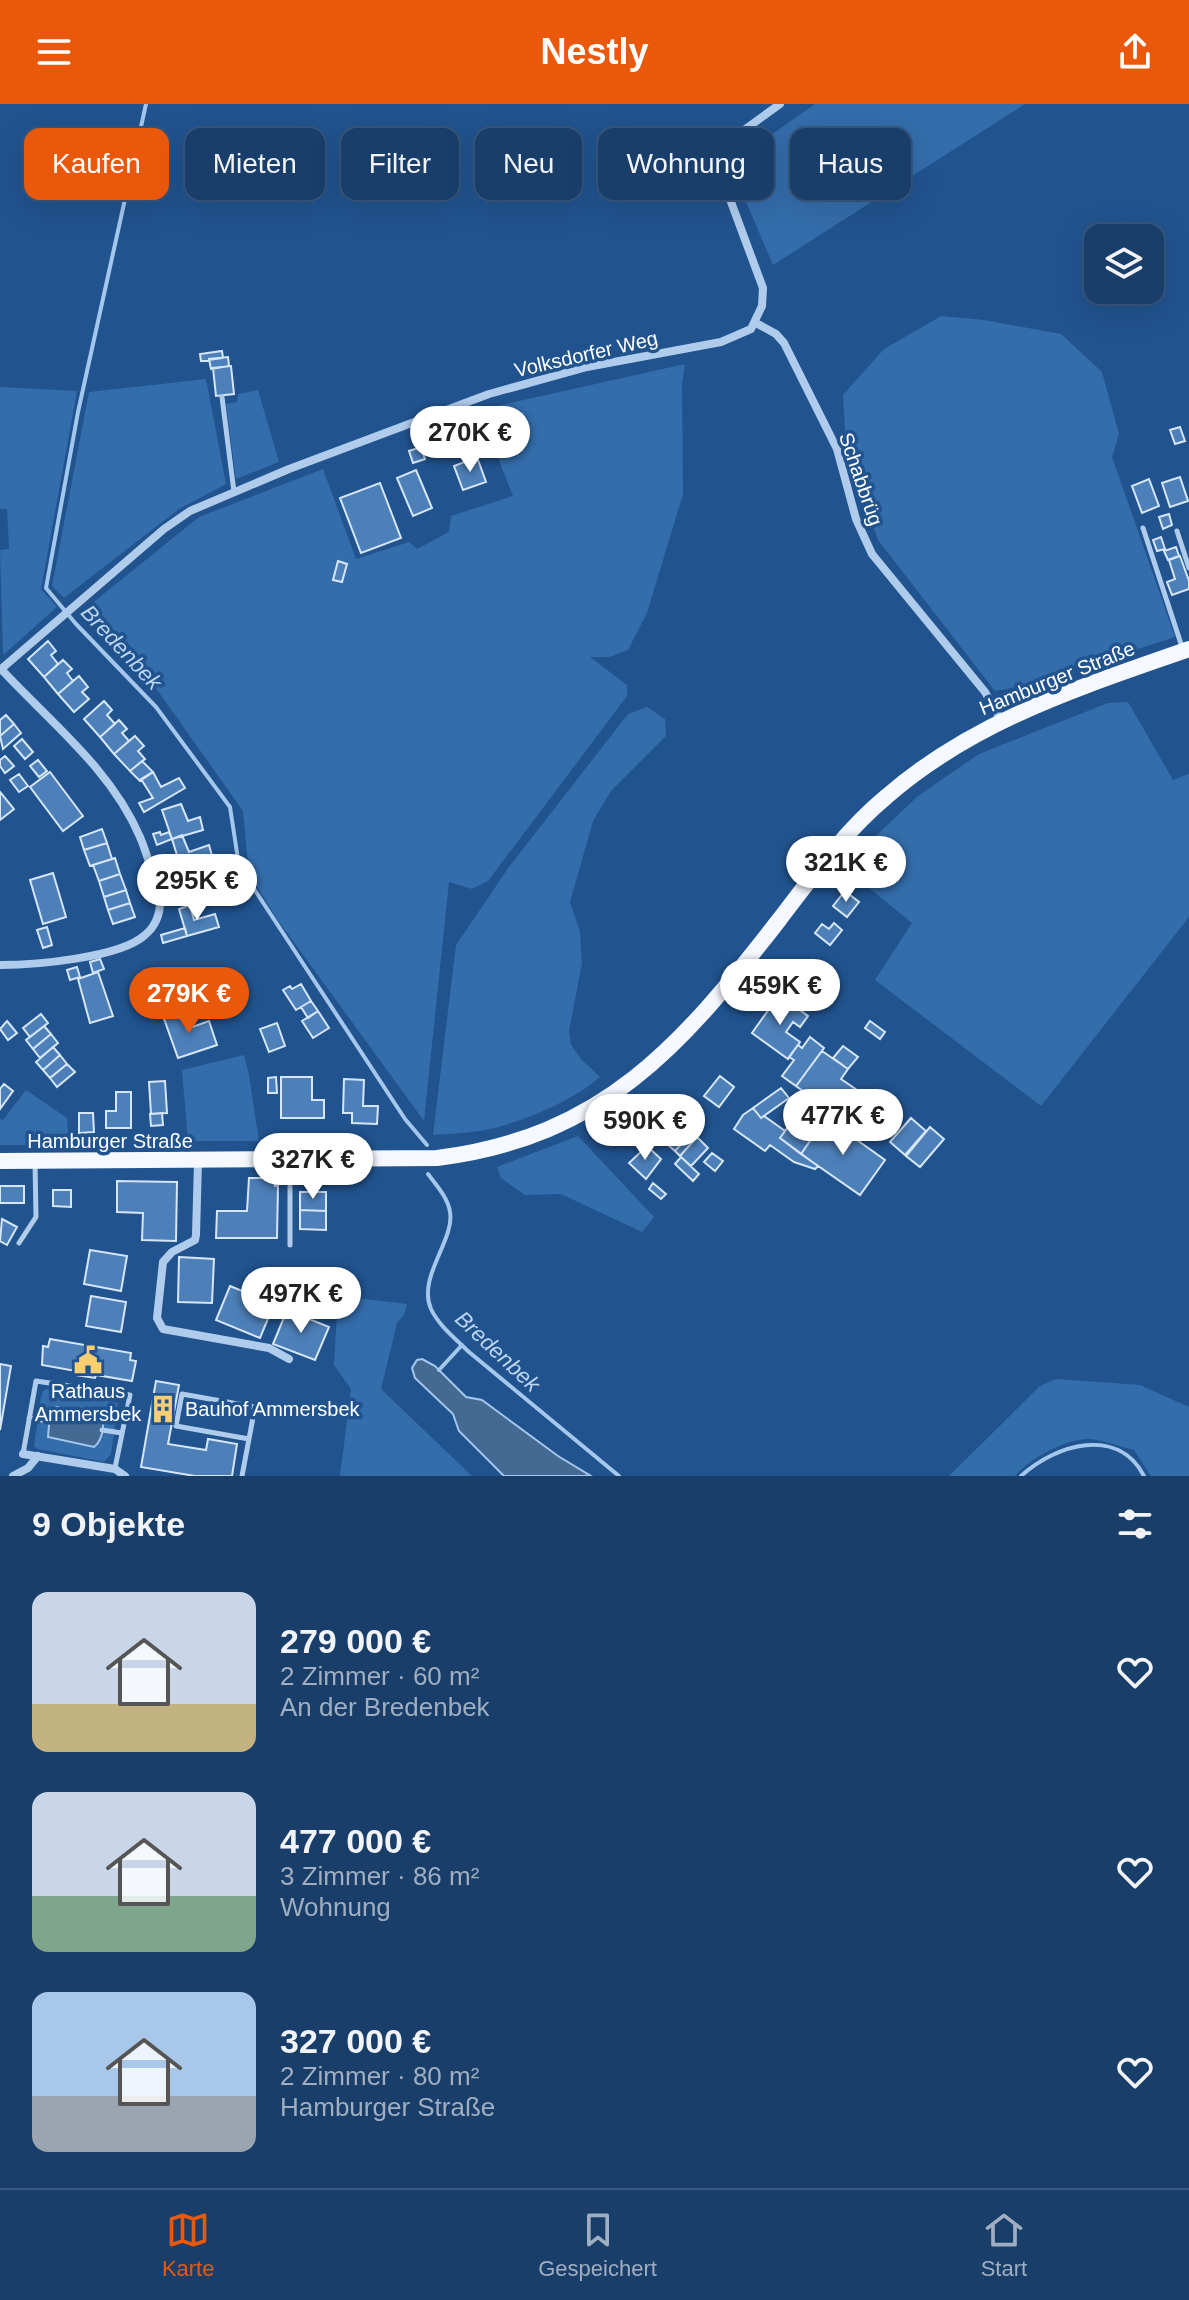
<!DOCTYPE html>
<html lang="de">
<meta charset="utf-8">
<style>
body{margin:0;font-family:Helvetica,sans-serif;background:#264972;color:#f1f3f6;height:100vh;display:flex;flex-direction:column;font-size:30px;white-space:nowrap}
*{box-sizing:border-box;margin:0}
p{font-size:26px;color:#9faec1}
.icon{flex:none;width:44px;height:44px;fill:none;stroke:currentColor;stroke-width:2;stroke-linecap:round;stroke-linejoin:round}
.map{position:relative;height:1372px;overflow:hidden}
.details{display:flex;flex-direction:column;background:#193e6a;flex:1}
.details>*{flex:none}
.banner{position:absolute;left:24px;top:24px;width:1142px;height:72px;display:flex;gap:16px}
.tools{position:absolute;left:1084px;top:120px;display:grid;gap:16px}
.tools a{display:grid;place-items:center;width:80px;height:80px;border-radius:16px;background:#193e6a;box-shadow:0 8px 32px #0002,0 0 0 2px #37577e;font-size:40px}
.price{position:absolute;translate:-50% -68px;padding:0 18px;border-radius:28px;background:#fff;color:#222;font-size:26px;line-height:52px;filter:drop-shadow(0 2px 4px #0008)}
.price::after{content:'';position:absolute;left:50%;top:48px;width:24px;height:18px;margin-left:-12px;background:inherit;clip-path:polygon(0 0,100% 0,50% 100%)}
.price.active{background:#ea580c;color:#fff}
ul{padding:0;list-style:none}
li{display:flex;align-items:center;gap:24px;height:200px;padding:0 32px}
li span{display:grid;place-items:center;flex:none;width:224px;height:160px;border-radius:16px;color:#555}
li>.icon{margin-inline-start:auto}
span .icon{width:96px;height:96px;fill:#fffc;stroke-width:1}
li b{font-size:34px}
h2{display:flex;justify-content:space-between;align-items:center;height:96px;padding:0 32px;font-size:34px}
.pill{padding:0 28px;border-radius:16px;background:#193e6a;box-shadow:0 8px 32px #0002,0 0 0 2px #37577e;font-size:28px;line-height:72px}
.pill.active{background:#ea580c;color:#fff}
header{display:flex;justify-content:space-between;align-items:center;height:104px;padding:0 32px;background:#ea580c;color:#fff;font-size:36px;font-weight:700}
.tab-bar{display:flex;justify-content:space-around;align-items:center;height:112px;border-top:2px solid #37577e;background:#193e6a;font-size:22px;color:#9faec1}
.tab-bar a{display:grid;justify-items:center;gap:4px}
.tab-bar .active{color:#ea580c}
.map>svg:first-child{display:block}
</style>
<header><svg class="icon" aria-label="menu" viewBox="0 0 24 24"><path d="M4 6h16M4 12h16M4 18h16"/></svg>Nestly<svg class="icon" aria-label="share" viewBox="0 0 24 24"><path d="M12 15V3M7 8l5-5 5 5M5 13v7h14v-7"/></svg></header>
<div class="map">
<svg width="1189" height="1372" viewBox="0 0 1189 1372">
<rect width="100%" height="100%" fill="#21538e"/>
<!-- green -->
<path fill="#346dac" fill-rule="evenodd" d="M815 0H1025L773 161 734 70 744 50Z
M941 212 984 216 1061 230 1102 268 1119 330 1112 353 1175 533 1110 554 1084 558 1022 582 995 587 878 436 846 342 843 291 884 245Z
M685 260 682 280 683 390 647 509 628 546 609 553H590L627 581V592L488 777 472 785 449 778 424 1017 277 815 249 769 243 707 158 587 80 509 199 413 323 365 356 455 409 438 417 445 449 428 451 412 513 392 479 306Z
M206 275 226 380 179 405 64 494 52 482 89 288Z
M0 283 77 287 41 485 57 503 3 551 0 446 9 445 7 405H0Z
M258 286 279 358 236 375 226 300 237 298 238 290Z
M1128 598 1173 676 1189 670V813L1041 1002 875 876 912 819 843 763 918 692 979 650 1108 599Z
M647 603 665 615 666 632 611 687 593 717 570 798 580 828 582 859 569 927 571 941 581 955 600 973C571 998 523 1018 485 1026 468 1029 450 1030 433 1031L456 841 509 763 628 610Z
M244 951 249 971 259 1037H188L182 966Z
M26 986 67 1014 69 1041H0V1015L3 1016Z
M578 1032 654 1113 642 1128 561 1090 525 1091 501 1074 497 1063Z
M338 1192 407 1200 404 1211 397 1219 381 1285 472 1372H340L351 1285 334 1261Z
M1056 1275 1140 1281 1189 1303V1372H1151L1134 1346C1121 1343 1104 1336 1090 1335 1065 1335 1030 1354 1015 1372H949L1040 1282Z
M47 1285 76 1291V1294L85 1296 86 1292 118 1299 111 1350 104 1358 38 1345 34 1342 41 1293 43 1287ZM103 1317 100 1336 48 1333Z"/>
<!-- water -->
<path fill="#446993" stroke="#a4c7ed" stroke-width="2" d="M422 1255 435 1262 466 1293 482 1296 558 1352 591 1372H504L459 1327 453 1310 415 1274 412 1264 417 1256Z
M56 1303 102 1312C105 1322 102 1337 94 1343L48 1333 50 1310Z"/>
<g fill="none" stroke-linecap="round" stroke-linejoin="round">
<!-- stream -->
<path stroke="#a4c7ed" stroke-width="4" d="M146 0 78 308 46 484 76 520 156 603 230 703 239 762 405 1015 427 1041
M428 1070C437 1082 448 1094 450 1108 455 1136 417 1173 431 1205 439 1222 456 1235 469 1248L619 1372
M439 1266 462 1241
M1021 1372C1056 1340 1118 1322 1144 1372"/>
</g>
<!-- building -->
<path fill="#4d7fb8" stroke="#d5e6f9" stroke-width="2" d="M222 247 223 254 201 257 200 250Z
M228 253 229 262 211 265 209 255Z
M231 262 234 290 216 292 213 264Z
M1180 323 1185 337 1175 340 1170 326Z
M421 343 425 355 413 359 409 347Z
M477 353 486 378 463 386 454 362Z
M416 366 432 404 413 412 397 374Z
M1180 373 1188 397 1170 403 1162 379Z
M1149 375 1159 402 1142 409 1132 382Z
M380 379 401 434 361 449 340 394Z
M1169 410 1172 421 1163 425 1159 413Z
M1161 433 1165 445 1157 447 1153 436Z
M1176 443 1179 452 1168 456 1164 447Z
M1180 452 1189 477V485L1172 491 1167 478 1175 475 1169 456Z
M338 457 347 460 342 478 333 476Z
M48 537 56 547 51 551 58 560 44 573 28 555Z
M63 556 72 565 67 569 73 577 58 590 44 573Z
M79 572 88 583 82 588 89 595 74 608 58 590Z
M104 597 112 606 107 611 115 620 100 633 84 615Z
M6 611 14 620 0 632V616Z
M119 616 127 625 122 629 129 637 114 650 100 633Z
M14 620 21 629 3 645 0 632Z
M135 632 144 642 138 647 145 655 130 667 114 650Z
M22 635 33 648 25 655 14 642Z
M5 652 14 662 5 669 0 662V656Z
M38 656 47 667 39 673 30 662Z
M142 657 153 668 140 677 130 667Z
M50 668 83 712 63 727 30 683Z
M153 668 161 683 179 674 185 684 144 708 139 699 153 694 141 675Z
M19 670 28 682 19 688 10 676Z
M0 688 14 705 0 716Z
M181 700 188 717 200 713 203 726 172 735 162 706Z
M102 725 107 739 84 746 80 733Z
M160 728 161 731 169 728 172 735 157 741 153 730Z
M182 731 189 748 209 741 213 755 181 764 172 735Z
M107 739 112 755 90 762 84 746Z
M169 752 171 759 179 757 181 764 166 769 161 754Z
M115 754 120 770 99 777 93 761Z
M194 767 199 783 220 776 223 788 191 797 183 769Z
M53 769 66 813 43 820 30 776Z
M120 770 126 786 104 793 99 777Z
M126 786 130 799 108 806 104 793Z
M845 787 859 798 847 813 833 802Z
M130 799 135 813 113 820 108 806Z
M190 801 194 816 215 810 219 823 187 832 179 805Z
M834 819 842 826 830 841 815 829 822 820 829 825Z
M47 823 52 841 43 844 37 826Z
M185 824 187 832 163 839 161 831Z
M100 855 104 865 93 869 90 858Z
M77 863 80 873 70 876 67 866Z
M165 865V887L144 889V867Z
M98 868 113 912 90 919 78 875Z
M301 880 311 897 296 906 283 886 290 882 292 885Z
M779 891 808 912 800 923 793 918 786 928 800 938 788 955 752 929Z
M311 897 318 907 308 914 301 903Z
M181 906 187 925 209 917 217 941 178 954 163 912Z
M318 907 329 924 313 934 302 917Z
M41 910 48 919 30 933 23 924Z
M7 917 17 929 8 936 0 925Z
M870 917 885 928 880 935 865 924Z
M277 919 285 942 269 948 260 925Z
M44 922 51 930 33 945 26 936Z
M51 930 58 939 40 954 33 945Z
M810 933 824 944 796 982 782 972 794 956 789 953 798 941 802 944Z
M843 942 858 953 848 965 833 954Z
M53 943 60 951 43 966 36 958Z
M822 947 848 965 841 975 876 999 852 1033 806 1000 811 993 796 982Z
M60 951 67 960 50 974 43 966Z
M67 960 75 968 57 983 50 974Z
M720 972 734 983 719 1003 704 992Z
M276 973 277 989H268V974Z
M281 973H312V996H324V1014H281Z
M344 975 364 976 363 1002H378L377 1020 352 1019V1009H343Z
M165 977 167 1009 151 1010 149 978Z
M4 980 13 987 0 1005V985Z
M781 984 789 994 761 1014 753 1004Z
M116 988H131V1024H106V1007H116Z
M805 999 826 1014 801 1050 780 1034Z
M753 1004 761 1014 764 1012 785 1027 780 1034 818 1062 815 1065 794 1058 770 1041 765 1047 734 1025 743 1011Z
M79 1009H93L94 1028 79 1029Z
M162 1009 163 1021 151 1022 150 1010Z
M675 1014 691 1029 675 1047 659 1033Z
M826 1014 885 1056 860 1091 801 1050Z
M911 1014 926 1027 905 1051 890 1038Z
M930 1023 944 1035 920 1063 906 1052Z
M692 1028 697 1033 680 1052 675 1047Z
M697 1033 708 1044 691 1062 680 1052Z
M647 1042 661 1055 646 1075 629 1059Z
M712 1049 723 1057 715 1067 704 1058Z
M681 1053 699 1070 693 1077 675 1060Z
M249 1074H275V1082H278L277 1134H216L217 1107H247Z
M117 1077 177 1078 176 1137 142 1136 143 1109 117 1108Z
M653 1079 666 1090 661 1095 649 1085Z
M0 1082H24V1099H0Z
M53 1086H71V1103L53 1102Z
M300 1088H326V1107L300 1106Z
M300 1106 326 1107V1126L300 1125Z
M2 1115 17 1123 7 1141 0 1137Z
M90 1146 127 1152 121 1187 84 1180Z
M179 1153 214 1155 212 1199 178 1198Z
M230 1182 274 1200 260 1234 216 1216Z
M91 1192 126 1198 121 1228 86 1222Z
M287 1206 329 1223 315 1256 273 1240Z
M50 1235 131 1249 130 1256 136 1257 132 1277 96 1271 95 1274 75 1271 76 1267 42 1261 43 1242 48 1243Z
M0 1260 11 1262 0 1326Z
M156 1277 179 1281 168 1340 206 1346 208 1335 237 1340 232 1372H195L141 1363Z"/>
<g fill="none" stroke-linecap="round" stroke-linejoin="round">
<!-- lane -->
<path stroke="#b0ccec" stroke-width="5" d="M222 293 234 388
M1143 424 1183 546
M1177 427 1189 464
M19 1139 36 1113 35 1058
M290 1141V1057
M29 1314 49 1317
M102 1326 122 1329
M23 1350 36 1277 130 1291 115 1364
M242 1372 255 1303 182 1290 176 1322 249 1335"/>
<!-- street -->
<path stroke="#b0ccec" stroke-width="8" d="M756 219 776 230 784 239 837 345 856 415 872 450 985 588 1001 616
M0 566 164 425 190 407 289 365 489 290 587 263 721 238 751 225 762 202 763 184 721 71 719 51 733 34 780 0
M0 861C34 861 120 854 145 831 157 821 161 807 160 792 153 772 148 752 140 733 111 665 50 618 1 565
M198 1057 196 1131 195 1136 172 1148 163 1158 157 1214 163 1225 269 1244 289 1255
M23 1350 115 1365 125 1372
M13 1372 28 1364 38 1352"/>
<!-- primary -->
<path stroke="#f5f9ff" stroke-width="16" d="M0 1057 437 1054C604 1033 682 941 779 816 812 773 844 728 886 693 974 616 1081 583 1189 545"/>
</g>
<!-- icons -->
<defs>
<symbol id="civic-bare" viewBox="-9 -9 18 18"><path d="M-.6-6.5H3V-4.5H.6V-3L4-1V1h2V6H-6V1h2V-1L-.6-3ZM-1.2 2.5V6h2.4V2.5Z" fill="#f9cf71" stroke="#21538e" stroke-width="2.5" paint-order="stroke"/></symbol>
<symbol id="building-bare" viewBox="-9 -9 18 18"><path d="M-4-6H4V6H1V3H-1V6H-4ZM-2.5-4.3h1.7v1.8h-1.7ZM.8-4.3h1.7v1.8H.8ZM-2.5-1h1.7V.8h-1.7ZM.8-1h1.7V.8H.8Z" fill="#f9cf71" stroke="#21538e" stroke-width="2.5" paint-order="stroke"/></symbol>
</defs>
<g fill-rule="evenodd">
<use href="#civic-bare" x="68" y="1236" width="40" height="40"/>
<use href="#building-bare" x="143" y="1285" width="40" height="40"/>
</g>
<g text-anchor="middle" stroke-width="7" stroke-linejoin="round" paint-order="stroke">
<!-- street labels -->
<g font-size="20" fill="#fff" stroke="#21538e">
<text transform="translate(586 250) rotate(-13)" y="7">Volksdorfer Weg</text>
<text transform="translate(861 375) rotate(71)" y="7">Schabbrüg</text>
<text transform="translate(1057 574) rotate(-22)" y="7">Hamburger Straße</text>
<text x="110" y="1044">Hamburger Straße</text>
</g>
<!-- poi labels -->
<g font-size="20" fill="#fff" stroke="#21538e">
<text x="88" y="1294">Rathaus<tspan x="88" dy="23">Ammersbek</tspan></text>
<text x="185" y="1312" text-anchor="start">Bauhof Ammersbek</text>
</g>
<!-- water labels -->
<g font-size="22" font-style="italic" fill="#bcd6f3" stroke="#21538e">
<text transform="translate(122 543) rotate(47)" y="8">Bredenbek</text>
<text transform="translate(498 1247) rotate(43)" y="8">Bredenbek</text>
</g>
</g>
</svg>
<div class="tools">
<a><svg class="icon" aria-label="layers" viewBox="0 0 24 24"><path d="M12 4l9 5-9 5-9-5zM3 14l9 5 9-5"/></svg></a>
</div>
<b class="price" style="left:470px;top:370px">270K €</b>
<b class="price" style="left:846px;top:800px">321K €</b>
<b class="price" style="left:197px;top:818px">295K €</b>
<b class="price" style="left:780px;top:923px">459K €</b>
<b class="price active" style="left:189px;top:931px">279K €</b>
<b class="price" style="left:843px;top:1053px">477K €</b>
<b class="price" style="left:645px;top:1058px">590K €</b>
<b class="price" style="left:313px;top:1097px">327K €</b>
<b class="price" style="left:301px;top:1231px">497K €</b>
<div class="banner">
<a class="pill active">Kaufen</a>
<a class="pill">Mieten</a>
<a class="pill">Filter</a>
<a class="pill">Neu</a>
<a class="pill">Wohnung</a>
<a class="pill">Haus</a>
</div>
</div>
<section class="details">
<h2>9 Objekte<svg class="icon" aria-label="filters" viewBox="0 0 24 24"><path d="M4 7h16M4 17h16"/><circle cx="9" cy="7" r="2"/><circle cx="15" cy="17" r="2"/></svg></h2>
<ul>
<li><span style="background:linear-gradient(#c9d6e8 70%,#c2b280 0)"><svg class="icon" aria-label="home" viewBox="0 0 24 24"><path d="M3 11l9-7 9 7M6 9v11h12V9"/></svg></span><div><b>279 000 €</b><p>2 Zimmer · 60 m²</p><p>An der Bredenbek</p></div><svg class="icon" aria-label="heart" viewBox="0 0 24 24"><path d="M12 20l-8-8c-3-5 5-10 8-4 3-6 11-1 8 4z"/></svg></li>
<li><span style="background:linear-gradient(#c9d6e8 65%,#7fa58c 0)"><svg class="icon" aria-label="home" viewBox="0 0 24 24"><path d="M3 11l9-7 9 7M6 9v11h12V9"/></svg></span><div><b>477 000 €</b><p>3 Zimmer · 86 m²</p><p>Wohnung</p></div><svg class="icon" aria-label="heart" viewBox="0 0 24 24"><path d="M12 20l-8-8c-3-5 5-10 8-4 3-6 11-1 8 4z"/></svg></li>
<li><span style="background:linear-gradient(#a9c7e8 65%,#9aa5b1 0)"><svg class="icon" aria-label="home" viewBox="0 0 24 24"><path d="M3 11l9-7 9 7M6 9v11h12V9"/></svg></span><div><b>327 000 €</b><p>2 Zimmer · 80 m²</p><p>Hamburger Straße</p></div><svg class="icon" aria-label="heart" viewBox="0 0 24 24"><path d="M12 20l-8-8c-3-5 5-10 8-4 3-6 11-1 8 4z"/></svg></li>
</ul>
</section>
<nav class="tab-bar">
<a class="active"><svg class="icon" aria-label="map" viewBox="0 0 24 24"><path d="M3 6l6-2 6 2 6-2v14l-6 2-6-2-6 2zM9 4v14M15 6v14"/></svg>Karte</a>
<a><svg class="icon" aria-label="saved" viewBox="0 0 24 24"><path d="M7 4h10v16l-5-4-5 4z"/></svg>Gespeichert</a>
<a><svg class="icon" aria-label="home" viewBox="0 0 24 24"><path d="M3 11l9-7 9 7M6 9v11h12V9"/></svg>Start</a>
</nav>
